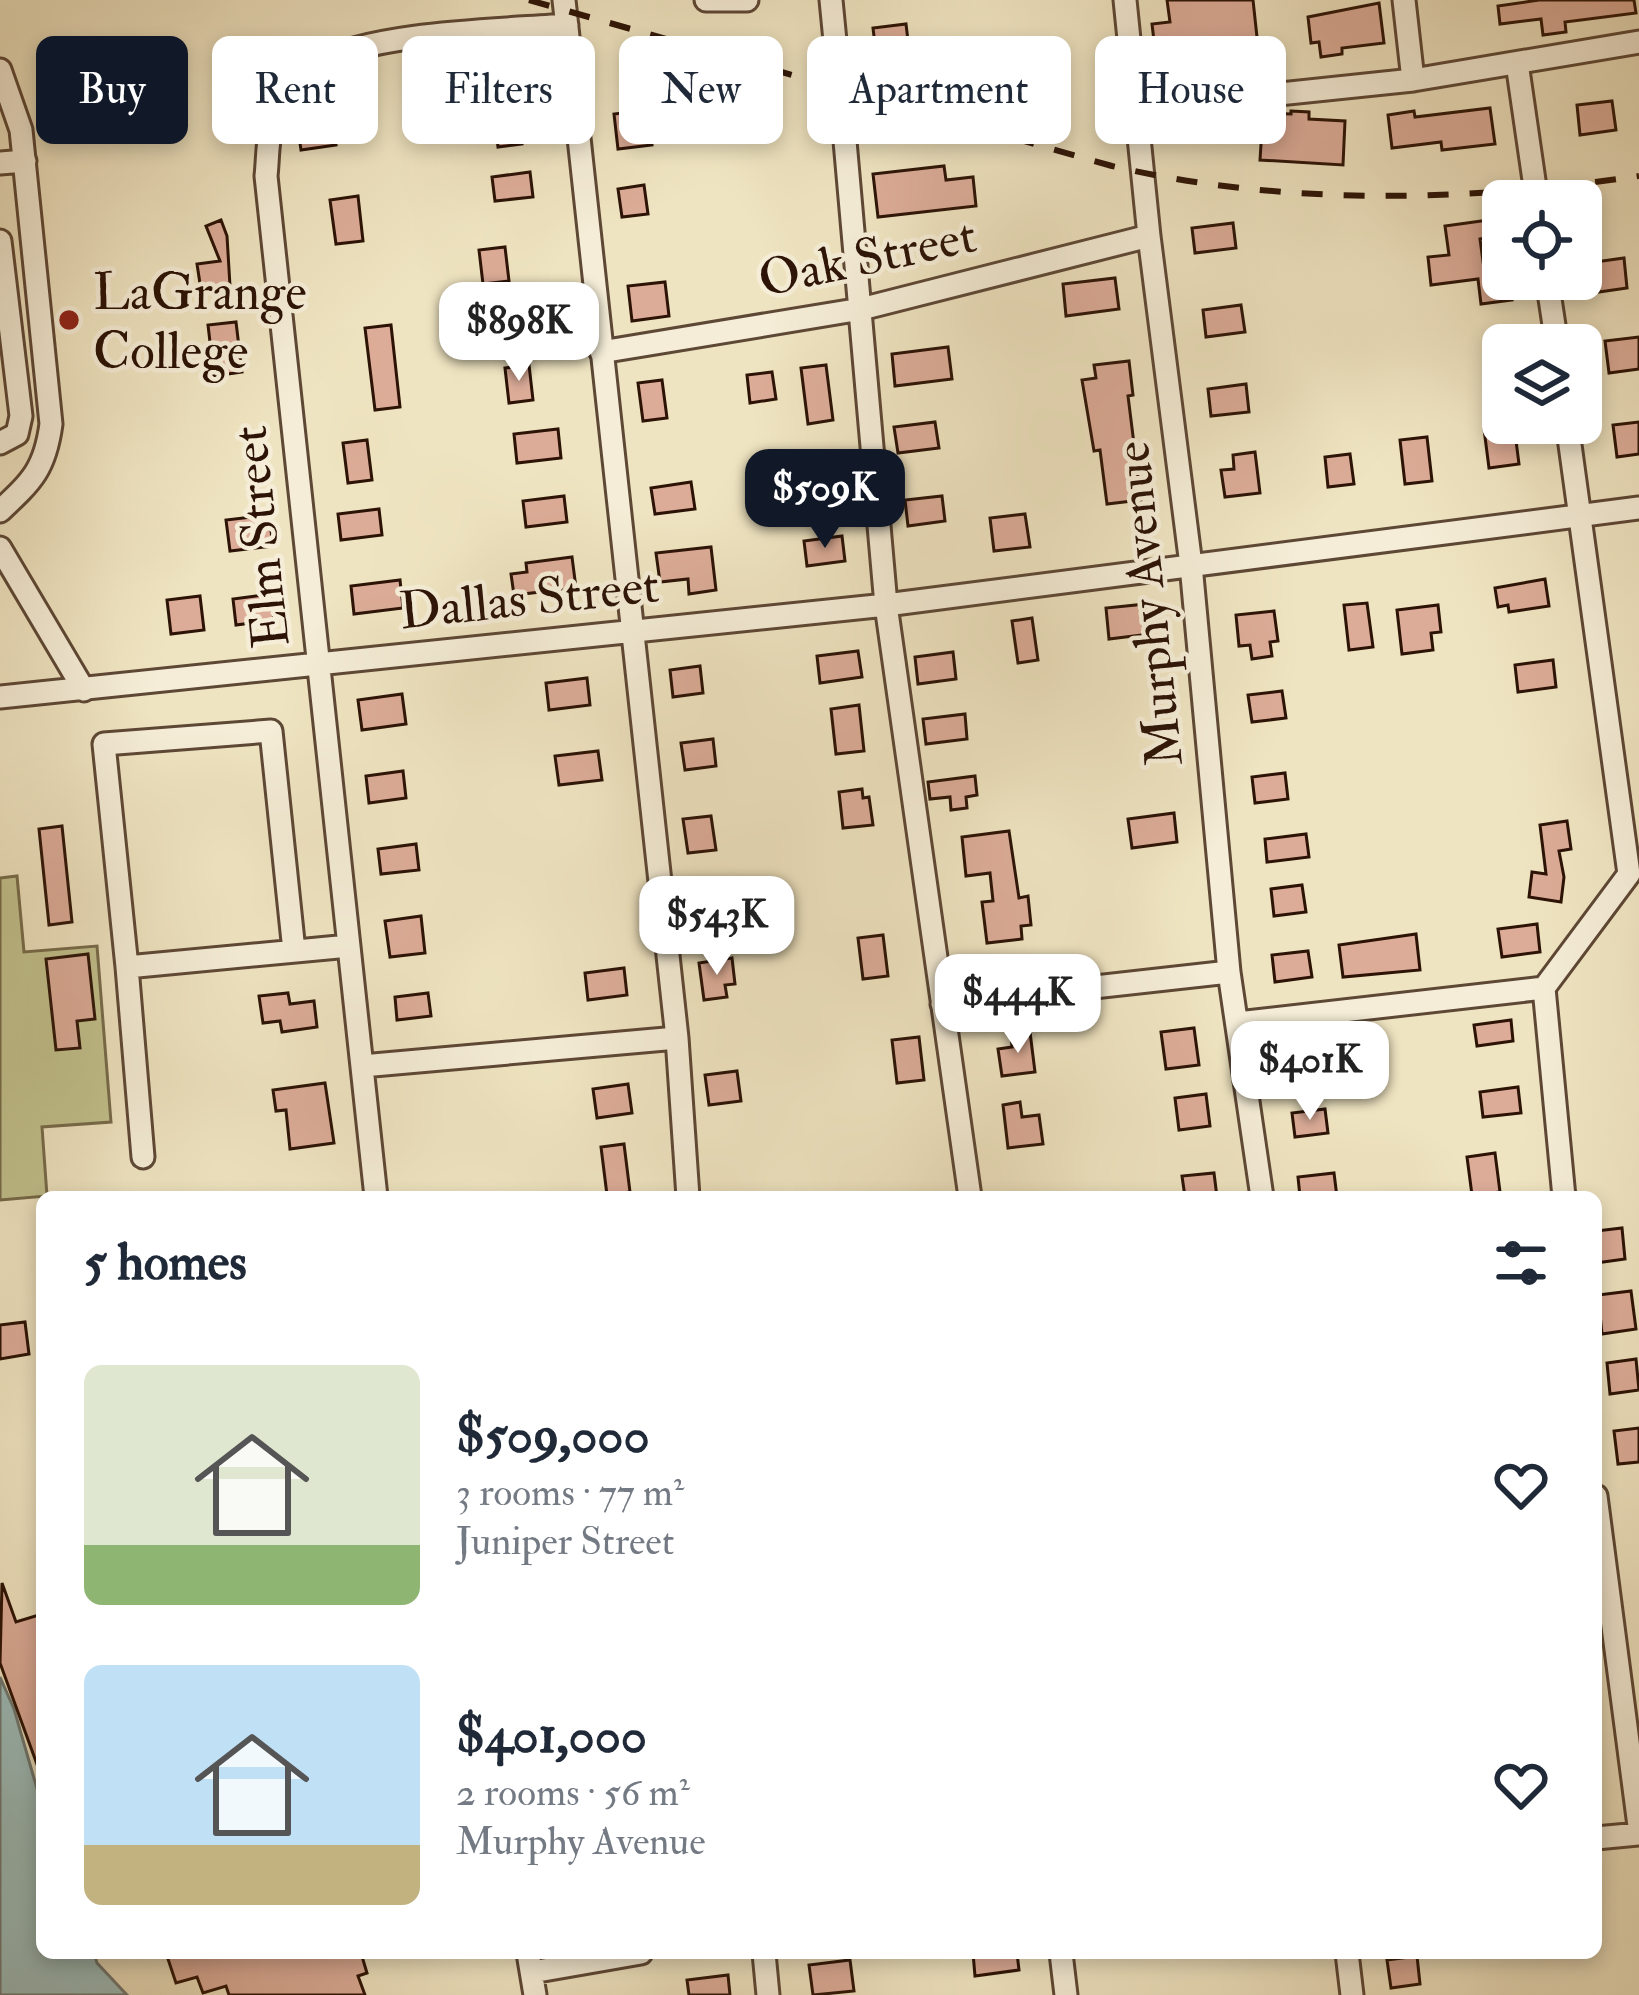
<!DOCTYPE html>
<meta charset="utf-8">
<style>
body{margin:0;font-family:"IM FELL Double Pica",serif;background:#f6f6f7;color:#1f2937;height:100vh;display:flex;flex-direction:column;font-size:45px;white-space:nowrap}
*{box-sizing:border-box;margin:0}
p{font-size:39px;color:#747a83}
.icon{flex:none;width:66px;height:66px;fill:none;stroke:currentColor;stroke-width:2;stroke-linecap:round;stroke-linejoin:round}
.map{position:relative;flex:1;overflow:hidden}
.details{position:absolute;left:36px;top:1191px;width:1566px;height:768px;display:flex;flex-direction:column;background:#fff;border-radius:18px;box-shadow:0 6px 18px #0003}
.details>*{flex:none}
.hud{position:absolute;left:36px;top:36px;width:1569px;height:108px;display:flex;gap:24px}
.buttons{position:absolute;left:1482px;top:180px;display:grid;gap:24px}
.buttons a{display:grid;place-items:center;width:120px;height:120px;border-radius:18px;background:#fff;box-shadow:0 6px 18px #0003;font-size:60px}
.price{position:absolute;translate:-50% -102px;padding:0 27px;border-radius:24px;background:#fff;color:#222;font-size:39px;line-height:78px;filter:drop-shadow(0 3px 6px #0008)}
.price::after{content:'';position:absolute;left:50%;top:72px;width:36px;height:27px;margin-left:-18px;background:inherit;clip-path:polygon(0 0,100% 0,50% 100%)}
.price.on{background:#111827;color:#fff}
ul{padding:0;list-style:none}
li{display:flex;align-items:center;gap:36px;height:300px;padding:0 48px}
li span{display:grid;place-items:center;flex:none;width:336px;height:240px;border-radius:18px;color:#555}
li>.icon{margin-inline-start:auto}
span .icon{width:144px;height:144px;fill:#fffc;stroke-width:1}
li b{font-size:51px}
h2{display:flex;justify-content:space-between;align-items:center;height:144px;padding:0 48px;font-size:51px}
.pill{padding:0 42px;border-radius:18px;background:#fff;box-shadow:0 6px 18px #0003;font-size:42px;line-height:108px}
.pill.on{background:#111827;color:#fff}
.map>svg:first-child{display:block}
</style>
<div class="map">
<svg width="1639" height="1995" viewBox="0 0 1639 1995">
<rect width="100%" height="100%" fill="#efe4c1"/>
<filter id="stains"><feTurbulence type="fractalNoise" baseFrequency=".00167" numOctaves="4"/><feColorMatrix values="0 0 0 0 .2 0 0 0 0 .09 0 0 0 0 .02 0 0 0 .5 -.17"/></filter>
<radialGradient id="worn" r=".72"><stop offset=".6" stop-color="#630" stop-opacity="0"/><stop offset="1" stop-color="#630" stop-opacity=".3"/></radialGradient>
<!-- green -->
<path fill="#c1c18d" stroke="#766a4a" stroke-width="3" d="M17 876 24 952 97 946 111 1122 42 1127 47 1196 0 1200V878Z"/>
<!-- water -->
<path fill="#9cbdbb" stroke="#6f7973" stroke-width="3" d="M0 1677 14 1709 42 1806V1953H94L97 1963 127 1995H0Z"/>
<!-- building -->
<path fill="#dcac98" stroke="#2c1306" stroke-width="3" d="M1167 0H1253L1260 65 1158 75 1152 24 1170 22Z
M1539 0H1634L1636 13 1565 22 1566 32 1543 35 1541 19 1500 24 1498 6Z
M1379 3 1384 43 1342 48V54L1321 57 1319 42 1311 43 1308 17Z
M906 24 909 49 876 53 873 28Z
M516 67 522 144 498 147 491 90 464 93 462 74Z
M1612 101 1616 130 1580 135 1577 105Z
M1490 108 1495 144 1442 150 1441 142 1392 148 1388 115 1414 111 1415 117Z
M648 110 652 145 618 149 614 114Z
M1291 111 1309 112V119L1345 121 1343 165 1260 160 1263 113 1291 114Z
M332 118 336 145 301 150 297 123Z
M944 166 946 180 973 177 976 206 878 217 873 174Z
M530 172 533 197 495 201 492 177Z
M644 185 648 214 622 217 618 189Z
M358 196 363 241 336 244 330 200Z
M1503 218V235L1480 239 1485 276 1503 274V279H1509L1512 300 1481 304 1478 279 1431 285 1428 257 1449 255 1445 226Z
M221 220 227 236 230 286 201 290 197 264 220 261 206 226Z
M1233 223 1236 248 1195 253 1192 228Z
M505 247 509 281 483 284 479 250Z
M1624 258 1627 288 1599 292 1595 262Z
M1115 278 1119 309 1066 316 1063 284Z
M665 282 669 316 632 321 628 286Z
M1241 305 1245 332 1206 337 1203 310Z
M236 322 242 372 214 376 208 325Z
M391 325 400 407 375 410 365 328Z
M1639 337V369L1609 373 1605 341Z
M948 347 952 379 895 386 892 354Z
M1129 361 1133 395 1128 396 1141 500 1107 504 1100 450 1094 451 1082 380 1096 378 1094 365Z
M529 365 533 400 509 403 505 368Z
M826 365 833 420 808 424 801 368Z
M772 372 776 399 750 403 747 375Z
M662 380 667 418 643 421 638 383Z
M1246 384 1249 412 1211 416 1208 389Z
M935 422 939 448 898 453 894 427Z
M1639 422V454L1617 457 1613 425Z
M1514 425 1519 464 1489 468 1484 429Z
M558 429 561 458 517 463 514 434Z
M1427 437 1432 481 1405 484 1400 440Z
M367 440 372 480 348 483 343 443Z
M1255 452 1260 493 1225 497 1221 470 1234 469 1233 455Z
M1350 454 1354 484 1328 487 1325 457Z
M840 468 843 487 804 492 802 472Z
M691 482 695 509 655 514 651 488Z
M564 496 567 522 526 527 523 501Z
M942 496 945 521 908 526 905 500Z
M379 509 382 535 341 540 338 514Z
M1025 514 1030 547 994 551 990 518Z
M269 515 273 546 230 551 226 520Z
M842 536 845 561 807 566 804 541Z
M711 547 716 590 689 594 688 579 660 582 656 553Z
M572 557 576 588 514 595 511 574 527 572 526 563Z
M1545 579 1549 606 1509 612 1508 605 1498 607 1495 588Z
M400 580 403 608 354 614 351 586Z
M270 594 274 620 236 625 233 599Z
M200 596 204 630 171 634 167 600Z
M1367 603 1373 647 1349 650 1344 605Z
M1146 604 1150 634 1109 639 1106 608Z
M1438 605 1441 632 1431 633 1433 650 1402 654 1397 610Z
M1274 611 1278 641 1270 642 1272 656 1252 659 1250 645 1239 646 1236 615Z
M1032 618 1038 660 1018 663 1012 621Z
M858 651 862 677 820 683 817 656Z
M953 652 956 679 918 684 915 657Z
M1553 660 1556 687 1518 692 1515 665Z
M700 666 703 693 673 697 670 670Z
M587 678 590 705 549 710 546 683Z
M1282 691 1286 718 1252 722 1248 695Z
M402 694 406 724 362 730 358 700Z
M859 705 864 751 836 754 831 709Z
M965 714 967 739 926 744 923 719Z
M713 739 716 766 685 770 681 743Z
M598 751 602 780 559 785 555 756Z
M403 771 406 798 369 803 366 776Z
M1285 773 1288 799 1255 803 1252 777Z
M975 776 977 795 966 797 967 808 951 810 950 797 930 799 928 782Z
M862 789 863 798 869 797 873 825 843 828 839 792Z
M1174 813 1177 842 1132 848 1128 819Z
M711 816 716 850 688 853 683 819Z
M1567 821 1571 849 1559 851 1564 877 1561 902 1529 897 1532 872 1546 874 1540 825Z
M62 826 72 922 49 925 39 829Z
M1009 831 1019 898 1028 896 1031 925 1021 926 1022 939 987 943 982 902 993 901 990 873 966 876 962 837Z
M1306 834 1309 857 1267 862 1265 839Z
M416 844 419 870 381 874 378 849Z
M728 885 732 911 691 916 688 890Z
M1302 885 1306 912 1274 916 1271 889Z
M421 916 425 953 390 957 385 921Z
M1537 924 1540 952 1502 957 1498 929Z
M1416 934 1420 970 1343 977 1339 945Z
M883 935 888 976 863 979 858 938Z
M1308 951 1312 977 1275 982 1272 955Z
M88 954 95 1019 77 1021 80 1048 56 1050 46 959Z
M732 958 735 984 725 985 727 997 704 1000 699 963Z
M624 968 627 995 588 1000 585 973Z
M288 993 290 1004 314 1001 317 1027 282 1032 280 1021 263 1023 259 996Z
M428 993 431 1016 397 1020 395 997Z
M1511 1020 1513 1041 1477 1046 1474 1025Z
M1194 1028 1199 1065 1166 1069 1161 1032Z
M1030 1032 1035 1072 1002 1076 998 1049 1012 1047 1011 1035Z
M919 1037 924 1080 897 1083 892 1040Z
M1319 1041 1320 1050 1365 1045 1369 1080 1344 1083 1342 1064 1286 1071 1283 1046Z
M737 1071 741 1101 709 1105 705 1075Z
M325 1083 334 1143 290 1149 286 1110 276 1111 273 1090Z
M628 1084 632 1113 597 1118 593 1089Z
M1518 1087 1521 1113 1483 1117 1480 1092Z
M1206 1094 1210 1126 1179 1130 1175 1098Z
M1020 1102 1022 1117 1039 1115 1043 1144 1008 1148 1003 1105Z
M1325 1109 1328 1133 1295 1137 1292 1113Z
M624 1144 630 1192 607 1195 601 1147Z
M1495 1153 1500 1192 1472 1195 1467 1157Z
M1214 1173 1217 1197H1185L1182 1176Z
M1334 1173 1337 1197H1300L1298 1177Z
M1622 1228 1625 1259 1596 1263V1231Z
M1631 1291 1636 1329 1602 1334 1598 1295Z
M25 1322 29 1354 0 1359V1325Z
M1636 1359 1639 1390 1610 1394 1607 1363Z
M1639 1428V1462L1618 1464 1614 1431Z
M2 1583 16 1622 42 1614V1778L0 1663Z
M166 1953H361L367 1973 358 1976 365 1995H229L226 1986 203 1993 197 1977 176 1983Z
M973 1953H1017L1019 1970 975 1976Z
M1417 1956 1420 1984 1391 1988 1387 1960Z
M850 1960 854 1991 813 1995 809 1965Z
M728 1975 730 1995H689L687 1980Z"/>
<g fill="none" stroke-linecap="round" stroke-linejoin="round">
<defs>
<path id="minor" d="M564 0 677 1038 688 1197
M706 0H747
M831 0 836 51
M1125 0 1149 236 1191 565 1229 972 1262 1197
M1404 0 1413 80
M1517 63 1537 201
M0 70 21 130 51 424C45 469 32 481 0 511
M1137 109 1413 80 1639 42
M845 141 886 605 970 1197
M0 163 25 161
M0 241 21 416 17 434 0 443
M1547 279 1557 345
M601 352 861 309 1149 236
M0 548 84 690
M0 697 886 605 1639 508
M294 951 271 731 104 744 127 967 349 946
M127 967 143 1157
M942 1004 1229 972
M1238 1023 1544 988
M362 1066 677 1038
M376 1197 266 176C268 159 267 137 273 121 282 101 301 75 320 63 369 32 506 30 567 25
M1564 1197 1544 988 1629 874 1567 423
M1596 1496 1639 1826
M1596 1838 1639 1834
M528 1953 535 1995
M764 1953 768 1995
M1061 1953 1066 1995
M1347 1953 1352 1995
M532 1972 641 1953"/>
</defs>
<!-- minor casing -->
<use href="#minor" stroke="#5d4735" stroke-width="27"/>
<!-- minor -->
<use href="#minor" stroke="#f5edd7" stroke-width="21"/>
<!-- rail -->
<path stroke="#2c1306" stroke-width="6" stroke-dasharray="21 21" stroke-linecap="butt" d="M529 0 1112 166C1283 206 1466 202 1639 176"/>
<defs>
<path id="minor-bridge" d="M836 51 845 141"/>
</defs>
<!-- minor-bridge casing -->
<use href="#minor-bridge" stroke="#5d4735" stroke-width="27" stroke-linecap="butt"/>
<!-- minor-bridge -->
<use href="#minor-bridge" stroke="#f5edd7" stroke-width="21"/>
</g>
<!-- markers -->
<circle fill="#8f2418" stroke="#f5edd7" stroke-width="4.5" cx="69" cy="320" r="12"/>
<g text-anchor="middle" stroke-width="9" stroke-linejoin="round" paint-order="stroke">
<!-- street labels -->
<g font-size="51" fill="#2c1306" stroke="#f5edd7">
<text transform="translate(867 256) rotate(-12)" y="18">Oak Street</text>
<text transform="translate(259 537) rotate(-96)" y="18">Elm Street</text>
<text transform="translate(529 597) rotate(-6)" y="18">Dallas Street</text>
<text transform="translate(1147 604) rotate(-96)" y="18">Murphy Avenue</text>
</g>
<!-- poi labels -->
<g font-size="51" fill="#2c1306" stroke="#f5edd7" text-anchor="start">
<text x="93" y="309">LaGrange<tspan x="93" dy="59">College</tspan></text>
</g>
</g>
<rect width="100%" height="100%" filter="url(#stains)"/>
<rect width="100%" height="100%" fill="url(#worn)"/>
</svg>
<div class="buttons">
<a><svg class="icon" aria-label="locate" viewBox="0 0 24 24"><circle cx="12" cy="12" r="6"/><path d="M12 2v4M12 18v4M2 12h4M18 12h4"/></svg></a>
<a><svg class="icon" aria-label="layers" viewBox="0 0 24 24"><path d="M12 4l9 5-9 5-9-5zM3 14l9 5 9-5"/></svg></a>
</div>
<b class="price" style="left:519px;top:384px">$898K</b>
<b class="price on" style="left:825px;top:551px">$509K</b>
<b class="price" style="left:717px;top:978px">$543K</b>
<b class="price" style="left:1018px;top:1056px">$444K</b>
<b class="price" style="left:1310px;top:1123px">$401K</b>
<div class="hud">
<a class="pill on">Buy</a>
<a class="pill">Rent</a>
<a class="pill">Filters</a>
<a class="pill">New</a>
<a class="pill">Apartment</a>
<a class="pill">House</a>
</div>
<section class="details">
<h2>5 homes<svg class="icon" aria-label="filters" viewBox="0 0 24 24"><path d="M4 7h16M4 17h16"/><circle cx="9" cy="7" r="2"/><circle cx="15" cy="17" r="2"/></svg></h2>
<ul>
<li><span style="background:linear-gradient(#dfe7d0 75%,#8fb573 0)"><svg class="icon" aria-label="home" viewBox="0 0 24 24"><path d="M3 11l9-7 9 7M6 9v11h12V9"/></svg></span><div><b>$509,000</b><p>3 rooms · 77 m²</p><p>Juniper Street</p></div><svg class="icon" aria-label="heart" viewBox="0 0 24 24"><path d="M12 20l-8-8c-3-5 5-10 8-4 3-6 11-1 8 4z"/></svg></li>
<li><span style="background:linear-gradient(#bfe0f5 75%,#c2b280 0)"><svg class="icon" aria-label="home" viewBox="0 0 24 24"><path d="M3 11l9-7 9 7M6 9v11h12V9"/></svg></span><div><b>$401,000</b><p>2 rooms · 56 m²</p><p>Murphy Avenue</p></div><svg class="icon" aria-label="heart" viewBox="0 0 24 24"><path d="M12 20l-8-8c-3-5 5-10 8-4 3-6 11-1 8 4z"/></svg></li>
</ul>
</section>
</div>
